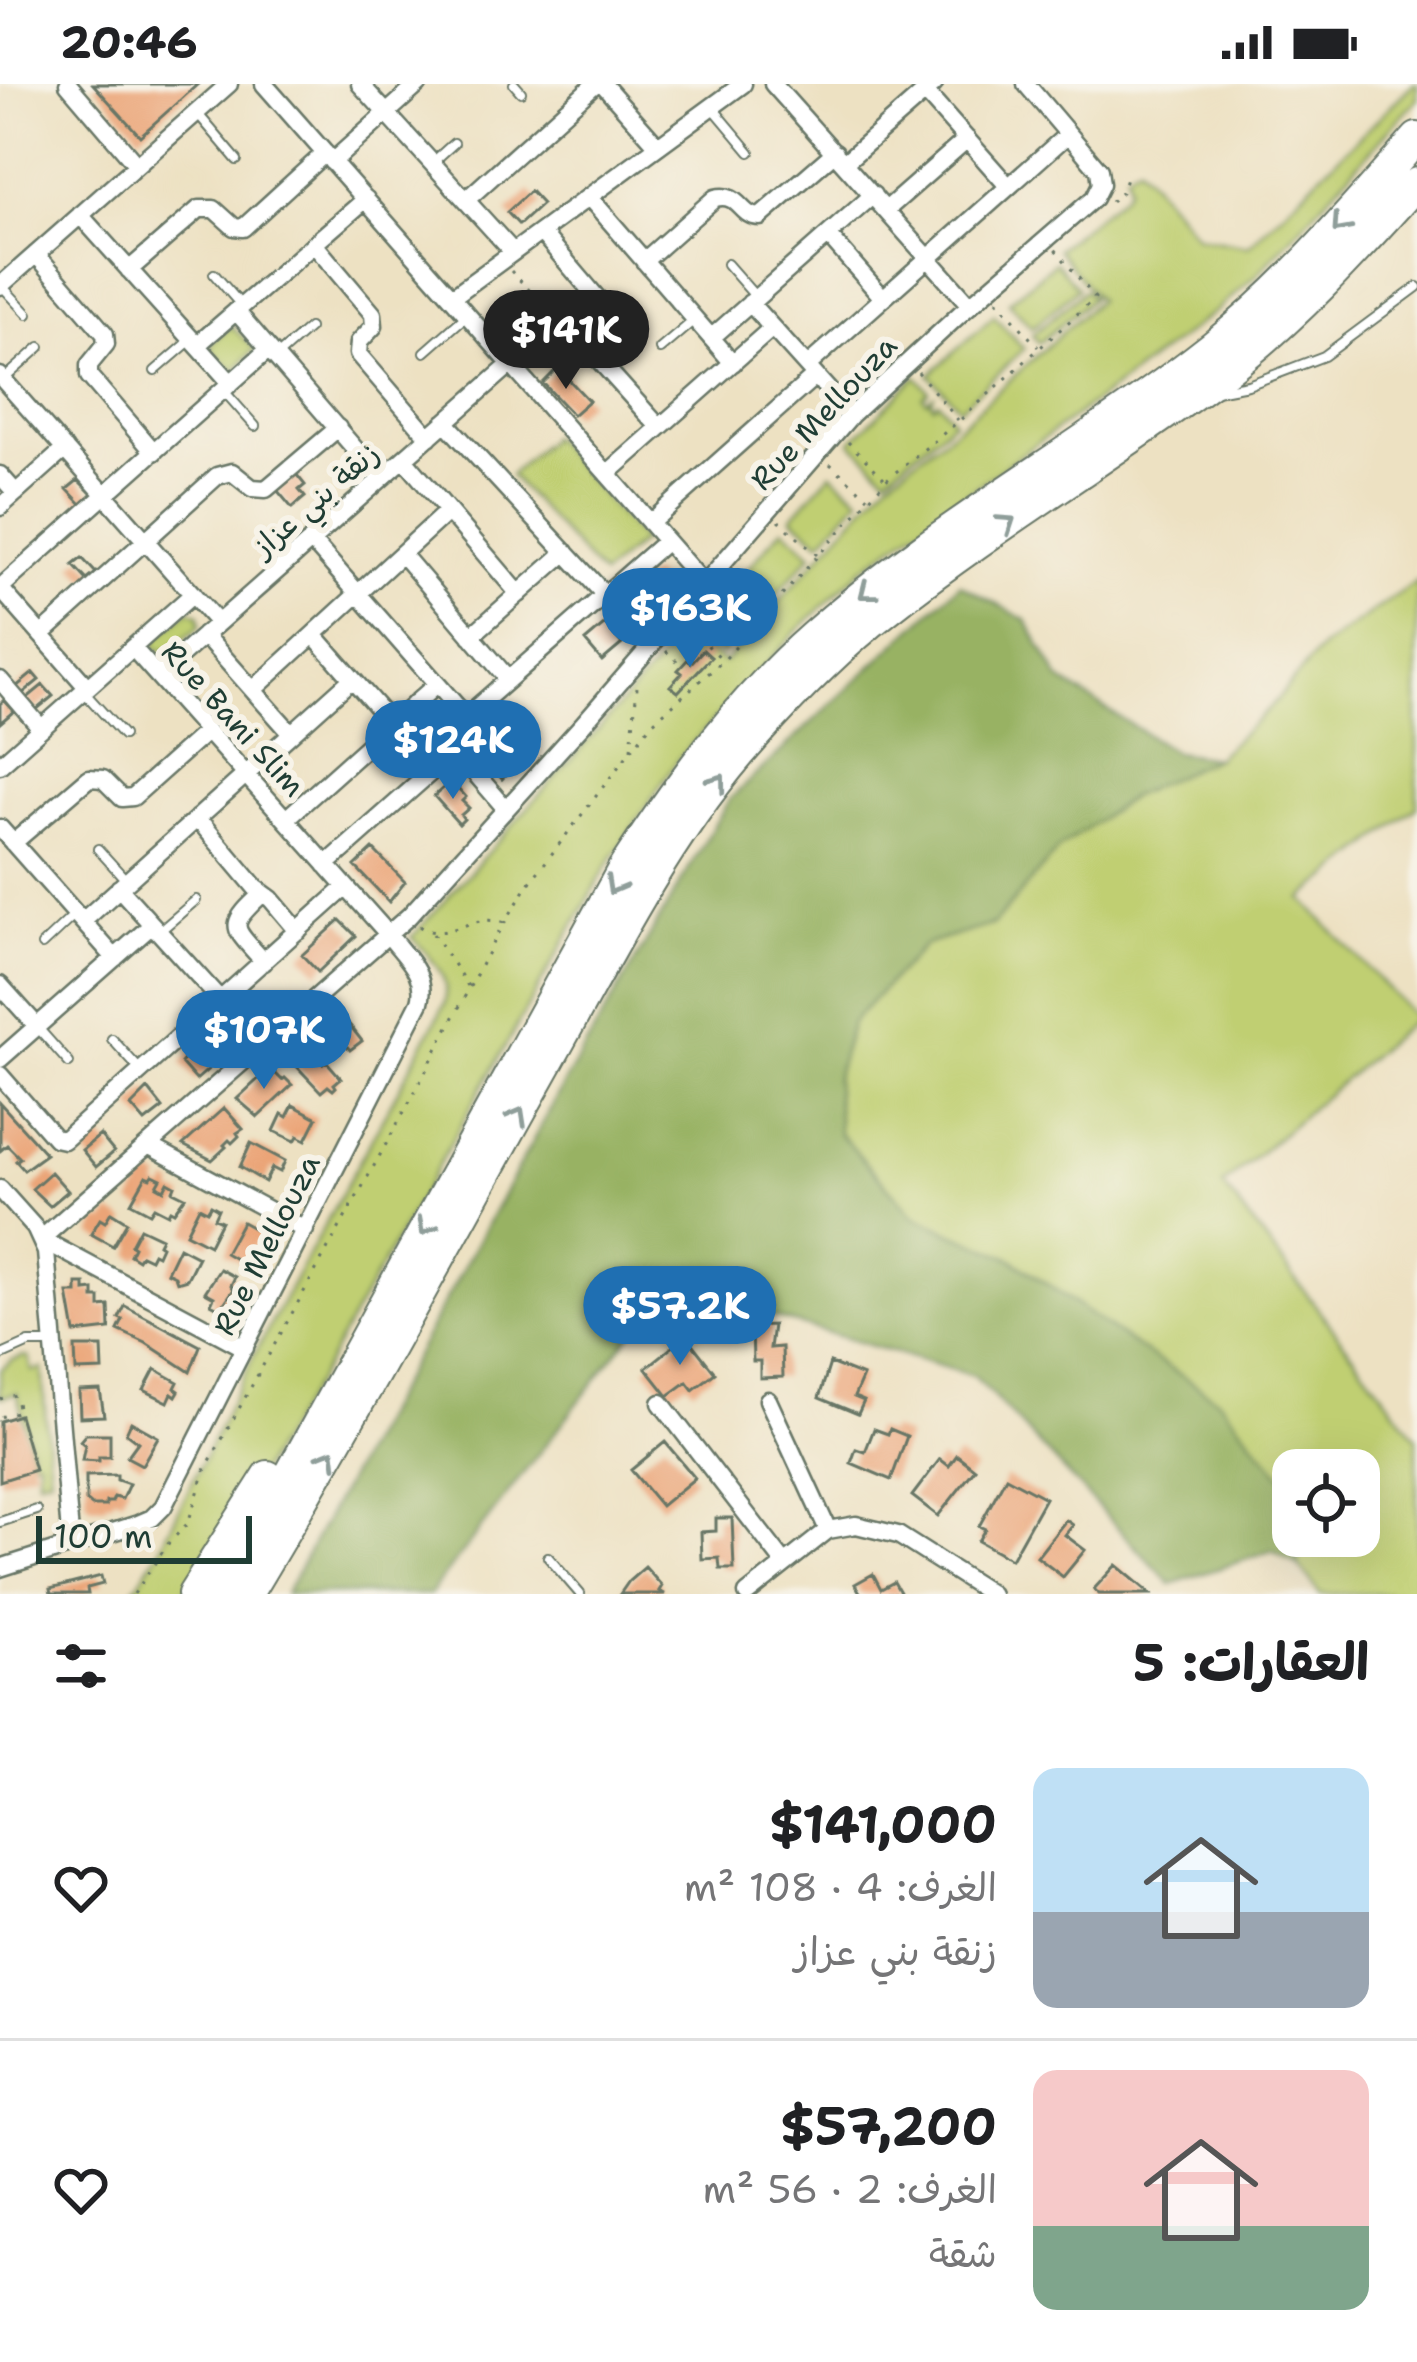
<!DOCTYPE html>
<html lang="ar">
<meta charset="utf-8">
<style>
body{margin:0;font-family:"Shantell Sans","Playpen Sans Arabic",sans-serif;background:#f6f6f6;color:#202124;direction:rtl;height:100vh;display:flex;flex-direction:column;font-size:45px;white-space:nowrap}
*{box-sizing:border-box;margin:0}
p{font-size:39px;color:#757577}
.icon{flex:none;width:66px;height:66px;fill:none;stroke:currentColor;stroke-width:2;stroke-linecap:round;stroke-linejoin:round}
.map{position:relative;height:1510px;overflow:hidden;direction:ltr}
.sheet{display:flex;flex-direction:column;background:#fff;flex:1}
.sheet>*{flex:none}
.controls{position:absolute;left:1272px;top:1365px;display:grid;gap:24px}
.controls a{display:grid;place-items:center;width:108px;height:108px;border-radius:24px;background:#fff;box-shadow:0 12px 48px #0002;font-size:60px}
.scale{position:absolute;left:36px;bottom:30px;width:216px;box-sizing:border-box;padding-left:12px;border:6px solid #1f3d34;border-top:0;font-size:33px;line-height:42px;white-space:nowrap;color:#1f3d34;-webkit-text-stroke:9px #f7f3e8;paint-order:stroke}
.price{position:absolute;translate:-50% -102px;padding:0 27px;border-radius:42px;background:#1f6fb2;color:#fff;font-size:39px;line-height:78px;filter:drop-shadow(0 3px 6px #0008)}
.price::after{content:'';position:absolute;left:50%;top:72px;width:36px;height:27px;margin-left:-18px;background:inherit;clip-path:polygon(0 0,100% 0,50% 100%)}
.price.current{background:#222;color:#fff}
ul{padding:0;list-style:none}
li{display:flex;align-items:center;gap:36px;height:300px;padding:0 48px}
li+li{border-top:3px solid #e0e0e0}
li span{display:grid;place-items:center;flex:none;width:336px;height:240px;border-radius:24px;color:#555}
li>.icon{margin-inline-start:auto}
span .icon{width:144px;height:144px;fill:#fffc;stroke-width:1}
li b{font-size:51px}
h2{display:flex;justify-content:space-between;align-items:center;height:144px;padding:0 48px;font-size:51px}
.status{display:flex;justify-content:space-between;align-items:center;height:84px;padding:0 60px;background:#fff;direction:ltr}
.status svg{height:33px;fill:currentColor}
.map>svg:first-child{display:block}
</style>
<div class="status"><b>20:46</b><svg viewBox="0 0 49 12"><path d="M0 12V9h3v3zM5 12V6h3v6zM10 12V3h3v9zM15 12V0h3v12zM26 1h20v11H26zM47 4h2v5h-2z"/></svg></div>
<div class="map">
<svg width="1417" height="1510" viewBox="0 0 1417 1510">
<rect width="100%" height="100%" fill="#f7f3e8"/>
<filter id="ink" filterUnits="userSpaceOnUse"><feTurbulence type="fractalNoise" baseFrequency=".00833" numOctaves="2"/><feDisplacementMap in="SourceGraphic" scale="24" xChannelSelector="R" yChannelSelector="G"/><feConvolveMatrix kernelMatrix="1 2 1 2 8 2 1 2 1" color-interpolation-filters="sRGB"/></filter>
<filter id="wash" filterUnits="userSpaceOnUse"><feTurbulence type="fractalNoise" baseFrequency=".004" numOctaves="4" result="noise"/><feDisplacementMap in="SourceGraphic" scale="48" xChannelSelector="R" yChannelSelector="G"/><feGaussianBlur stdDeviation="2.7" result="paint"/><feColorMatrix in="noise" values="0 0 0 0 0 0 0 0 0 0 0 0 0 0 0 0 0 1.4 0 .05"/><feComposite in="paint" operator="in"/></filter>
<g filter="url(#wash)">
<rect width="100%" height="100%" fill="#ede1c2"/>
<!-- green -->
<path fill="#c0cf72" stroke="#708653" stroke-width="3" d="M1413 0H1417V15L1255 193 1217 226 1115 303 863 484 791 553 679 674 607 782 317 1296 198 1487 182 1510H131L158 1469 254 1271 445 920C451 890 430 874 412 853L686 547 724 579 887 397 959 342 1098 216 1057 165 1123 111 1128 103 1126 89 1138 81 1197 153 1248 162Z
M1055 178 1078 204 1032 244 1009 218Z
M1085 206 1092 214 1039 259 1032 251Z
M994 232 1024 265 960 324 929 291Z
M231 242 255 265 234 287 211 265 212 259Z
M916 292 929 307 923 313 927 317 933 312 931 318 933 321 938 317 954 337 887 392 851 358Z
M551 353 642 457 602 492 510 391Z
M831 389 860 414 821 458 792 433Z
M783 444 812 470 773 514 744 489Z
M1417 497V723L1302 815 1415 934 1223 1101 1417 1354V1510H1320L1299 1482 1294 1452H1359V1386H1293V1449L1284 1395 1110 1245 1012 1175 914 1132 839 1049 835 995 852 938 925 861 994 840 1059 764 1132 712 1215 674 1268 626 1322 563Z
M733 501 761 527 722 570 694 545Z
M189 526 199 530 200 542 168 567 155 566 156 555Z
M24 1272 29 1273 32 1287 42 1285 50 1393 38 1395V1375H33L17 1309 0 1313V1286L12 1276Z"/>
<!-- forest -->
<path fill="#98b264" stroke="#5c784c" stroke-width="3" d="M960 500 1026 536 1060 596 1174 668 1215 674 1132 712 1059 764 994 840 924 861 852 938 835 995 839 1049 914 1132 1012 1175 1110 1245 1219 1316 1284 1395 1299 1482 1272 1467 1171 1500 974 1292 668 1202 430 1510H285L566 996 729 716Z"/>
<g id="blocks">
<!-- building -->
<path fill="#eba477" d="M93 0H198L140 52Z
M530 107 542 120 519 141 507 128Z
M558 284 589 317 573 331 543 299Z
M296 390 305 401 299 406 305 413 292 424 277 406Z
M78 396 93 411 82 421 67 405Z
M82 474 96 489 87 496 73 481Z
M653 489 670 509 669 512 647 529 649 531 639 540 637 538 629 545 612 525 629 510 628 508Z
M605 540 622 560 602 577 585 557Z
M703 566 711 573 678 608 670 602 682 589 678 586 688 575 691 579Z
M33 589 39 596 22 610 16 603Z
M43 601 53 612 36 626 26 615Z
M4 616 14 627 0 639V620Z
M490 639 516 669 510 675 514 683 502 695 469 657Z
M449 699 454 704 456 702 466 713 462 717 469 724 461 731 464 735 459 740 434 712Z
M373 765 405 798 389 818 355 782Z
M340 836 356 852 318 888 302 871Z
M341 930 362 957 350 966 343 957 338 962 324 944Z
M309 957 317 966 313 969 323 980 326 977 341 994 334 1000 336 1003 333 1006 328 1002 321 1008 285 970 296 962 299 966Z
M196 962 213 981 196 996 181 979Z
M270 984 282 996 285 994 292 1001 258 1033 237 1015Z
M148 1005 163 1024 145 1038 131 1022Z
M0 1019 46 1070 24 1086 16 1077 20 1074 7 1061 0 1067Z
M293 1021 317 1034 306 1056 298 1052 295 1057 274 1047 282 1030 287 1033Z
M224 1024 243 1045 237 1049 239 1052 232 1059 229 1056 224 1061 226 1063 212 1076 183 1061Z
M100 1051 114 1068 96 1083 82 1066Z
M251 1059 285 1077 280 1088 272 1084 265 1098 240 1083Z
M51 1088 68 1107 50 1122 32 1105Z
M153 1091 161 1095 157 1102 164 1106 168 1098 175 1102 173 1107 185 1113 174 1128 170 1126 168 1130 154 1123 150 1129 131 1119 146 1092 151 1094Z
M211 1121 218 1125 214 1134 221 1137 209 1161 186 1149 199 1123 207 1127Z
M111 1128 127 1138 113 1162 91 1150 100 1135 105 1138Z
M242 1138 262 1149 244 1180 225 1169Z
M140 1144 161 1154 158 1160 161 1162 157 1171 153 1169 150 1175 141 1171 138 1176 130 1171 134 1163 131 1161Z
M179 1163 198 1173 187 1195 177 1198 175 1192 167 1188Z
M220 1185 235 1193 231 1201 234 1205 220 1225 211 1220 214 1213 205 1208Z
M77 1200H85V1207L94 1206V1214H100V1223L109 1222 110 1245 75 1249 68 1209H77Z
M125 1222 200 1262 190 1288 146 1259 118 1246 123 1236 119 1234Z
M773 1241 770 1264 782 1263 783 1293 760 1294V1277H753L752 1242Z
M686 1252 715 1289 693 1306 687 1298 668 1312 646 1284Z
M75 1263H102L103 1286 76 1287Z
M830 1279 863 1292 854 1313 864 1317 858 1330 819 1314Z
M155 1285 178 1298 175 1304 179 1307 176 1312 172 1309 168 1318 144 1306Z
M100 1306 104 1332 80 1333 79 1307Z
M19 1331 35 1386 0 1397V1337Z
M131 1338 158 1353 142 1381 127 1373 138 1358 126 1349Z
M874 1345 888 1350 890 1345 907 1352 891 1396 851 1379 856 1365 865 1368Z
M86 1350H110V1373H99V1377L82 1376 85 1361 80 1357Z
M665 1358 695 1394 661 1422 631 1386Z
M957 1371 975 1385 938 1432 912 1412 940 1375 949 1382Z
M117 1391V1396L129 1400 122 1415 114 1413 112 1418H106V1422H92L86 1417V1392Z
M1006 1393 1045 1414 1011 1475 978 1457 985 1445 979 1442Z
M716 1434H732L734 1485H720L719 1474 702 1475 701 1448 716 1447Z
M1066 1436 1073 1441 1065 1451 1085 1466 1063 1493 1037 1473Z
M1116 1481 1151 1510H1099L1094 1505Z
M645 1483 662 1502 659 1507 665 1510H620L629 1497Z
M873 1490 881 1505 894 1498 901 1510H861L855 1500Z
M101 1492 103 1500 87 1504 88 1510H51L50 1505Z"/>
</g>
</g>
<g filter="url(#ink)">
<use href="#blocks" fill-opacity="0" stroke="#677666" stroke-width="3"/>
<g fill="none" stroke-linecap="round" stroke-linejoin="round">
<defs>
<path id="lane" d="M514 0 521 8
M713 24 750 68
M198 30 237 76
M433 78 454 59
M727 180 755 212
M214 190 241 221
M2 202 28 230
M660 265 693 237
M425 268 466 232
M277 272 309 244
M507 276 545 241
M155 287 191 256
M4 295 40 263
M224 307 255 342
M1216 307 1248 301 1324 272 1417 203
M84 608 123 651
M98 765 126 796
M160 847 196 816
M42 861 75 830
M38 944 69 979
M112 955 141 987
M0 1272 29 1259H52
M0 1438 37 1426
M548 1473 580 1510"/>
<path id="street" d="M68 0 137 81
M264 0 705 501
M360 0 513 168
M603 0 658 62
M773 0 970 221
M925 8 1008 102
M332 78 419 0
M844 79 934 0
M589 113 733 279
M466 116 595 0
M886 126 967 55
M80 131 231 299
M541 148 609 228 611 242 597 262 598 275 659 343
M828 151 883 214
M314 160 373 230 374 242 359 258 358 270 429 353
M36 170 105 250 106 260 89 281V292L154 368
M644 177 715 114C741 108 739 133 760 133L835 68
M129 186 199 125H214L234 143 243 144 325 69
M0 202 229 0
M452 213 743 0
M750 219 851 331
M236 227 381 395
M711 254 873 111
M197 261 366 115
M807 282 1068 50
M0 292 218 539
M445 338 605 511
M404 375 519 510
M607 390 772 244
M0 391 16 409
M0 423 65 365
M650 439 815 292
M311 456 466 633
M402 470 508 595
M41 551 217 392 232 388 252 404 266 405 338 344
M204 551 291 649
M314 551 392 640
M471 552 566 468
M158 592 511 280
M0 596 41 644
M87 603 0 504 269 265
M253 606 448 427
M415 619 506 725
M444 652 666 457
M0 681 193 510
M197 734 256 804 271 815 298 847
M286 735 437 600
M0 744 115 874
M13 759 89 694 103 695 122 714 133 713 207 647
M326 781 456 666
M119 804 262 962
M263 809C225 844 233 842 264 878
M83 837 352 595
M0 901 37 942
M0 975 152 841
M0 991 55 1054 64 1056 346 803
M148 1061 305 1146
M0 1105 35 1144 46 1168 71 1462
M245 1264 41 1155 409 832 583 640 851 331 960 230 1094 114 1101 100 1099 86 1026 0
M768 1316 828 1446
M661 1319 785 1480
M0 1484 138 1440 152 1434 163 1423 420 918C428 890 404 872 388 850L133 564
M747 1510 828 1446 856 1441 898 1451 991 1510"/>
<path id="highway" d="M193 1510 268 1392
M220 1510 261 1443 623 785C677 702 738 618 813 552 936 443 1084 364 1213 262 1290 201 1352 127 1417 54
M247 1510C352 1336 448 1157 547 980 608 871 668 749 752 656 793 610 838 564 887 526 992 443 1108 374 1216 294 1292 238 1354 169 1417 99"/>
</defs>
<!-- lane casing -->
<use href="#lane" stroke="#677666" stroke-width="12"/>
<!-- street casing -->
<use href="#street" stroke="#677666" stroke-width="21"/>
<!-- highway casing -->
<use href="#highway" stroke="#677666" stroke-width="34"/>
<!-- path -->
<path stroke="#677666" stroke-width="3" stroke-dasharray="3 9" stroke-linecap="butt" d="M1111 118 1122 108 1126 94
M511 187 533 210
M997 216 1038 263
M918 288 958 336
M848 358 884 394
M830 380 868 413
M779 437 817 471
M730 494 768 527
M690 545 722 575
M666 567 678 578
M631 665 637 603
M419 842C446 861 471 827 504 839
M433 850 468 902
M0 1315 15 1311 19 1327 0 1333
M134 1510 167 1461 188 1439 206 1384 410 1017 498 849 531 797 652 639 724 576 886 396 959 337 1095 214 1055 165"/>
<!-- lane -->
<use href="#lane" stroke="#fff" stroke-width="8"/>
<!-- street -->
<use href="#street" stroke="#fff" stroke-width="16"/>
<!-- highway -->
<use href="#highway" stroke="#fff" stroke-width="30"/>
</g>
<!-- one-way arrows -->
<defs><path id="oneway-chevron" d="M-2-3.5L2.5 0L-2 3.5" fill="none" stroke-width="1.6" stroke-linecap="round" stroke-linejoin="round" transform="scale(3)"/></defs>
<g stroke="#8f9e9a">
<use href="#oneway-chevron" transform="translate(1340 141) rotate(132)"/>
<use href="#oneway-chevron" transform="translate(1007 439) rotate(-34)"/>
<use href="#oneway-chevron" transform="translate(867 508) rotate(142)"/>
<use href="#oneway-chevron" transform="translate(718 698) rotate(-53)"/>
<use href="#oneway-chevron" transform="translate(614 802) rotate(119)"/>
<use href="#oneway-chevron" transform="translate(518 1032) rotate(-61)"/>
<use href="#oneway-chevron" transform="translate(426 1143) rotate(118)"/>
<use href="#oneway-chevron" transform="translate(329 1373) rotate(-59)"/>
</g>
</g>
<g text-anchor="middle" stroke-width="12" stroke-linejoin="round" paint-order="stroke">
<!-- street labels -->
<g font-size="30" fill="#1f3d34" stroke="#f7f3e8">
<text transform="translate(824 329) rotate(-47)" y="10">Rue Mellouza</text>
<text transform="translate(316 416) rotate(-41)" y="10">زنقة بني عزاز</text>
<text transform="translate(233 635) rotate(48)" y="10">Rue Bani Slim</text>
<text transform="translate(267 1161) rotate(-63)" y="10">Rue Mellouza</text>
</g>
</g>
</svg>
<div class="controls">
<a><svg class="icon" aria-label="locate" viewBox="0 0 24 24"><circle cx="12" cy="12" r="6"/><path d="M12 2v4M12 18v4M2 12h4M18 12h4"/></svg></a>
</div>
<div class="scale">100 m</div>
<b class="price current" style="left:566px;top:308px">$141K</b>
<b class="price" style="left:690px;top:586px">$163K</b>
<b class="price" style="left:453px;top:718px">$124K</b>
<b class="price" style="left:264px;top:1008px">$107K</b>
<b class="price" style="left:680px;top:1284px">$57.2K</b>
</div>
<section class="sheet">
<h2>العقارات: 5<svg class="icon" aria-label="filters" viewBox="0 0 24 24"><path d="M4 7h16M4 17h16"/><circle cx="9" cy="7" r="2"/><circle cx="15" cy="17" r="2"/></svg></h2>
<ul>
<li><span style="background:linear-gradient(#bfe0f5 60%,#9aa5b1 0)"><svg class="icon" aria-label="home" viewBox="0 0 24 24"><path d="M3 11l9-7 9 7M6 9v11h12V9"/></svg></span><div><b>$141,000</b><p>الغرف: 4 · 108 m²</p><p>زنقة بني عزاز</p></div><svg class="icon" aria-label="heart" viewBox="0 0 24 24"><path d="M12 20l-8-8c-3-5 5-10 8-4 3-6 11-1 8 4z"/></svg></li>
<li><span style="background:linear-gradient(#f6c9c9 65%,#7fa58c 0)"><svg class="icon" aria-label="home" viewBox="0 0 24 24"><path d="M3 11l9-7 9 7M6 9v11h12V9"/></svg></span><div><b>$57,200</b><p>الغرف: 2 · 56 m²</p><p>شقة</p></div><svg class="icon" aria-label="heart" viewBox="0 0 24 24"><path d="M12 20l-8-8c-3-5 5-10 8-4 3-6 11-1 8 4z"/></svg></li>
</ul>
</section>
